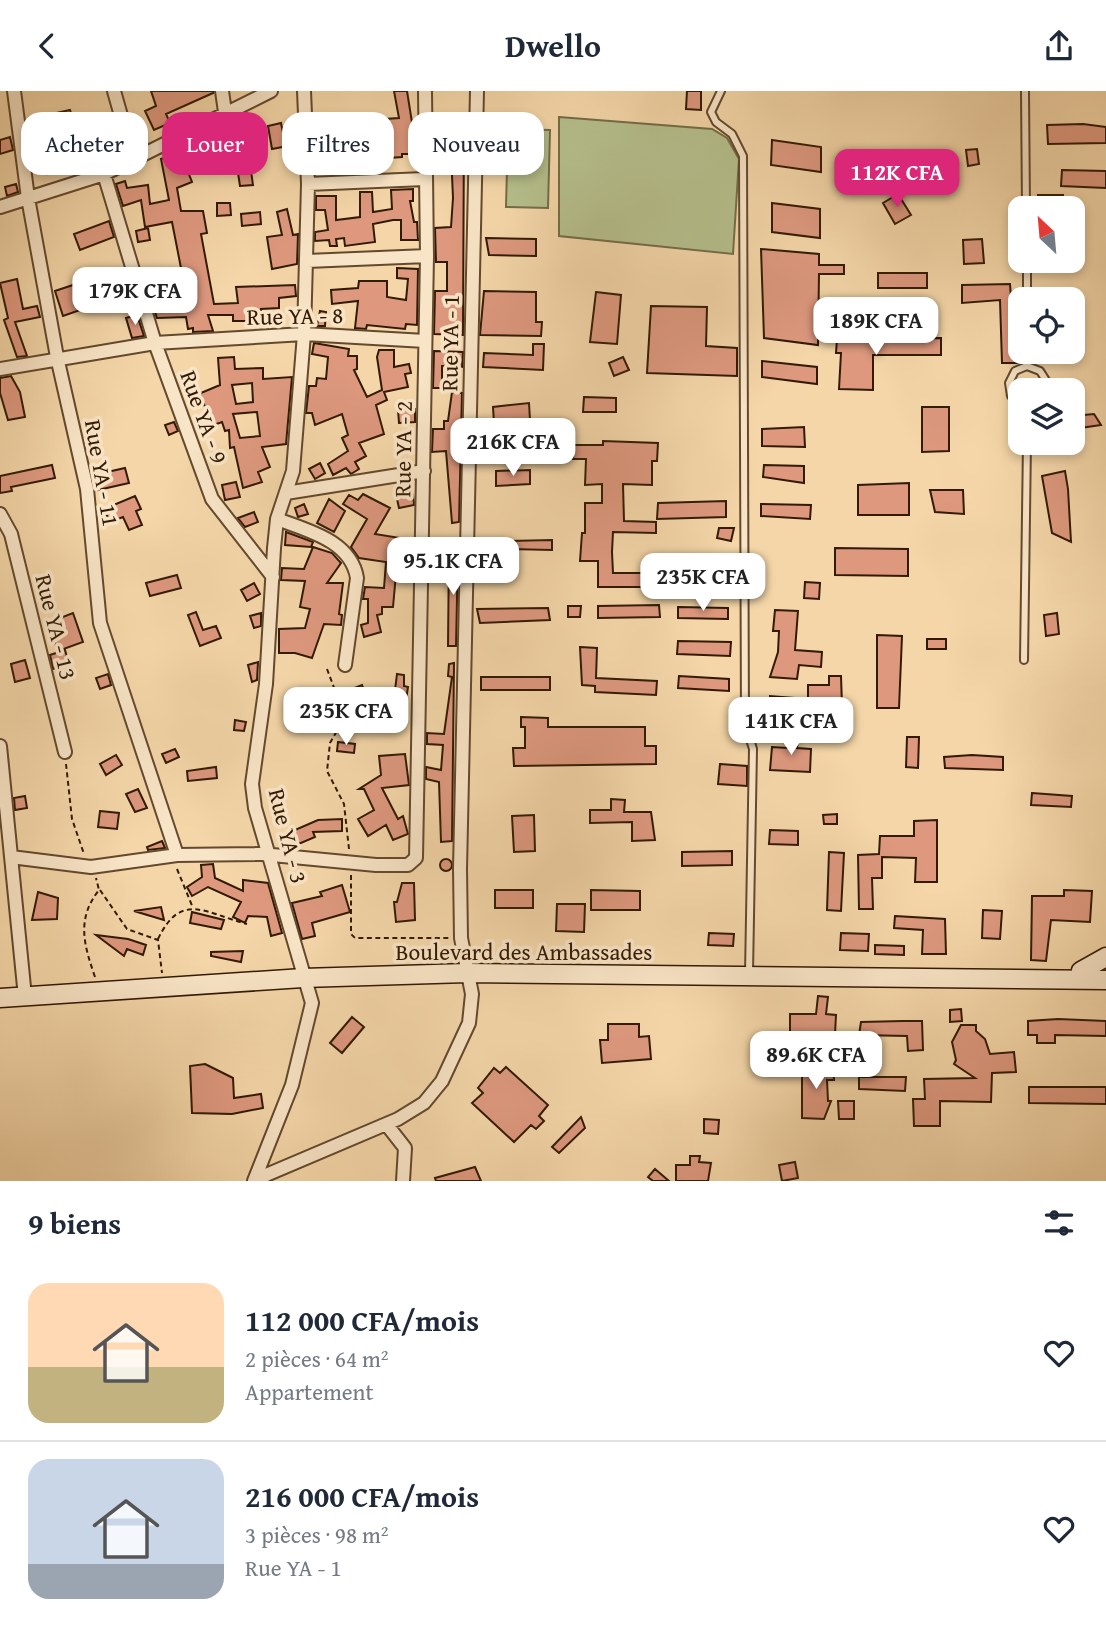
<!DOCTYPE html>
<html lang="fr">
<meta charset="utf-8">
<style>
body{margin:0;font-family:"Gentium Book Plus",serif;background:#f2f2f3;color:#1f2937;height:100vh;display:flex;flex-direction:column;font-size:26px;white-space:nowrap}
*{box-sizing:border-box;margin:0}
p{font-size:23px;color:#747a83}
.icon{flex:none;width:38px;height:38px;fill:none;stroke:currentColor;stroke-width:2;stroke-linecap:round;stroke-linejoin:round}
.map{position:relative;height:1090px;overflow:hidden}
.side{display:flex;flex-direction:column;background:#fff;flex:1}
.side>*{flex:none}
.top-card{position:absolute;left:21px;top:21px;width:700px;height:63px;display:flex;gap:14px}
.needle{width:46px;rotate:334deg}
.tools{position:absolute;left:1008px;top:105px;display:grid;gap:14px}
.tools a{display:grid;place-items:center;width:77px;height:77px;border-radius:14px;background:#fff;box-shadow:0 4px 10px #0003;font-size:35px}
.price{position:absolute;translate:-50% -60px;padding:0 16px;border-radius:14px;background:#fff;color:#222;font-size:23px;line-height:46px;filter:drop-shadow(0 2px 4px #0008)}
.price::after{content:'';position:absolute;left:50%;top:42px;width:21px;height:16px;margin-left:-10px;background:inherit;clip-path:polygon(0 0,100% 0,50% 100%)}
.price.active{background:#db2777;color:#fff}
ul{padding:0;list-style:none}
li{display:flex;align-items:center;gap:21px;height:175px;padding:0 28px}
li+li{border-top:2px solid #e0e1e3}
li span{display:grid;place-items:center;flex:none;width:196px;height:140px;border-radius:21px;color:#555}
li>.icon{margin-inline-start:auto}
span .icon{width:84px;height:84px;fill:#fffc;stroke-width:1}
li b{font-size:30px}
h2{display:flex;justify-content:space-between;align-items:center;height:84px;padding:0 28px;font-size:30px}
.chip{padding:0 24px;border-radius:21px;background:#fff;box-shadow:0 4px 10px #0003;font-size:24px;line-height:63px}
.chip.active{background:#db2777;color:#fff}
header{display:flex;justify-content:space-between;align-items:center;height:91px;padding:0 28px;background:#fff;font-size:32px;font-weight:700}
.map>svg:first-child{display:block}
</style>
<header><svg class="icon" aria-label="back" viewBox="0 0 24 24"><path d="M15 5l-7 7 7 7"/></svg>Dwello<svg class="icon" aria-label="share" viewBox="0 0 24 24"><path d="M12 15V3M7 8l5-5 5 5M5 13v7h14v-7"/></svg></header>
<div class="map">
<svg width="1106" height="1090" viewBox="0 0 1106 1090">
<rect width="100%" height="100%" fill="#f4d6a8"/>
<filter id="stains"><feTurbulence type="fractalNoise" baseFrequency=".00286" numOctaves="4"/><feColorMatrix values="0 0 0 0 .2 0 0 0 0 .09 0 0 0 0 .02 0 0 0 .5 -.17"/></filter>
<radialGradient id="worn" r=".72"><stop offset=".6" stop-color="#630" stop-opacity="0"/><stop offset="1" stop-color="#630" stop-opacity=".3"/></radialGradient>
<!-- green -->
<path fill="#b5bf8c" stroke="#746c48" stroke-width="2" d="M559 26 712 38 727 47 739 68 733 163 559 145Z
M508 38 550 39 548 117 506 116Z"/>
<!-- building -->
<path fill="#dd987e" stroke="#331a05" stroke-width="2" fill-rule="evenodd" d="M151 0H213V2L166 23 170 32 154 39 145 20 156 15Z
M394 0H407L417 63H402V66L389 67V61L354 68 356 82 344 83 342 65 317 64V52L350 54 344 27 354 24 361 54 388 49 385 28 399 27Z
M687 0H701V19L686 18Z
M70 19 76 37 51 44 62 79 48 83 34 27Z
M248 29 261 61 246 64 242 48 229 53 224 41Z
M452 31H464L463 244 434 243 435 200H447V171H436L435 137 451 136 453 107 451 62H435L434 35 453 36Z
M281 32 283 42 296 39 298 53 272 58 268 35Z
M114 33 118 47 87 53 84 39Z
M1083 33 1106 36V52L1048 53 1047 34Z
M10 46 13 59 0 63V49Z
M772 49 821 56V81L771 74Z
M977 58 979 73 968 75 966 59Z
M180 61 192 91 177 97 181 120H203L207 142 201 143 214 213 238 212 236 196 295 194 296 205 279 207V217L261 218V230H233V224H208L213 240 193 241V237L188 238 186 226 157 227 149 202H165L161 181 181 177 172 131 145 136 141 109 123 115 116 93 125 90 127 97 148 94 150 113 169 109 161 68Z
M1062 79 1106 80V97L1061 95Z
M251 80 253 94 240 95 238 82Z
M16 93 18 101 7 105 5 96Z
M413 98V110H410L414 131H417L418 149H401V129H393L373 133 375 151 345 155 344 147 336 148 337 155H330L329 149 315 150V141L328 139 325 119H316V105H336V129L360 126V101H372L373 121 392 118 391 99Z
M898 103 911 124 895 133 883 112Z
M1038 104H1063V117H1038Z
M217 112H230L231 124 217 125Z
M772 112 820 118V147L772 141Z
M287 118 293 144 298 143 297 173 272 178 267 146 282 144 277 121Z
M260 121 261 133 242 135 241 123Z
M109 130 114 146 80 159 74 143Z
M148 137 150 149 138 151 136 140Z
M486 147 536 148V165L489 164Z
M982 148 984 172 964 173 963 149Z
M761 158 819 163V174H844V183H819L818 254 764 247Z
M397 177 418 178 417 234 406 233 405 238 367 234 366 238 355 237 358 210 332 213 331 199 358 197 359 190H387V206L406 209 408 188 397 187Z
M878 182H927V197H878Z
M100 185 109 209 63 225 55 200Z
M17 188 23 218 37 215 40 226 15 231 27 265 17 266 4 229 8 227 0 192Z
M1010 193 1012 220 1019 272H1002L1000 209 962 212V194Z
M484 200 536 201V231H542L541 245 480 244Z
M596 201 621 204 617 253 590 251Z
M651 215 707 216 706 255 737 257V285L647 282Z
M320 220 326 221 325 235H317Z
M137 224 144 245 132 247 126 227Z
M941 247V264H873V299L839 298 841 262H836L837 248Z
M314 252 349 258 348 265H357V278L354 279 367 306 382 299 377 266 379 259H394V276L409 273 411 282 405 283 408 296 384 301 387 309 376 314 384 343 359 352 366 365 355 371 359 378 351 383 346 377 333 384 328 373 348 360 342 347 348 344 342 323 315 334 312 322H306L309 295H316L317 287 326 288 328 266 312 263Z
M533 253H544L543 279 483 276 484 262 533 264Z
M434 260 463 261 462 276 442 275V297H433Z
M234 266 235 278 263 277V288L292 286 286 353 262 356 270 376 258 381 262 391 243 397 234 356 230 357 229 339 225 340 222 331 211 335 204 313 200 315 196 304 220 294 218 267ZM252 292 253 311 236 313 232 294ZM257 321 260 345 240 347 233 323Z
M623 266 629 279 614 285 609 272Z
M762 270 817 276V293L762 286Z
M11 285 20 301 25 326 8 329 0 302V287Z
M452 301 462 302 459 431 452 432 446 360 432 361 433 338H444V330H448Z
M584 306 616 307V321H583Z
M529 312 530 329 494 332 493 316Z
M922 316H949V360L922 361Z
M415 318V331L399 332 398 319Z
M1094 323 1101 334 1073 338V325Z
M174 331 178 340 169 344 165 334Z
M804 336 805 356 762 355V338Z
M603 350 658 352 657 370H652V394L623 393 624 430 656 431V442L613 441 612 461 613 482H660V496H598V470H580L582 442H585V412H602V393L585 394 586 368H573V354H603Z
M320 372 325 382 315 388 309 378Z
M52 374 55 387 11 396 12 400 0 402V385Z
M764 374 804 375V392L763 386Z
M125 377 129 392 98 399 94 384Z
M530 379V393L496 395V380Z
M1065 380 1068 398 1071 451 1052 442 1042 385Z
M236 391 240 406 225 409 222 394Z
M909 392V424H858V394Z
M930 399H963L964 423 935 421Z
M363 403 390 417 375 443 400 447 398 461 402 462 401 472H397L393 516H382V523L377 524 381 541 364 546 361 534 368 532V508H363L365 496 384 497 386 471 359 467 351 456 367 428 343 413 349 404 358 409Z
M413 403 414 414 399 417 397 408Z
M135 405 141 418 136 420 142 434 129 439 123 426 110 431 104 418Z
M329 408 345 420 334 441 317 432Z
M726 410V426L657 428 658 412Z
M304 413 308 423 298 426 295 417Z
M761 413 811 414 810 428 761 425Z
M254 421 258 431 245 436 238 427Z
M719 437H734L731 450 717 447Z
M286 441 313 451 311 456 285 454Z
M552 449V459L508 458V450Z
M313 456 332 462 341 472 327 492H343L339 523 342 524 341 534 324 533 312 567 295 562H279V538L305 537 310 518 300 516 305 490 281 489 282 477 304 478Z
M835 457 908 458V485L835 484Z
M449 458H458L456 555H448Z
M710 464V483L729 484 730 495 662 492V484H685L687 465Z
M177 484 181 497 150 505 146 492Z
M805 491 820 492 819 508 804 507Z
M254 492 260 503 247 510 241 499Z
M659 514 660 526 598 527V515Z
M568 515H581L580 526H568Z
M678 516 728 517V528L678 527Z
M548 517 550 529 480 532 477 518Z
M775 519 798 520 795 559 822 561 821 576 799 574 797 588 770 586 778 561 779 540H773Z
M196 521 203 539 216 535 221 547 200 555 188 524Z
M73 522 83 551 58 560 47 532Z
M261 522V535L254 537 250 525Z
M1057 522 1059 543 1046 545 1044 524Z
M877 544 902 545 899 617H877Z
M927 548H946V558H927Z
M678 550 731 551 730 565 677 563Z
M580 556 597 557 596 587 657 590 656 604 595 601V595L582 594Z
M65 559 69 573 53 578 50 564Z
M25 569 30 587 15 591 11 573Z
M258 571 257 589 252 591 248 574Z
M454 572 452 750 441 751 439 691 426 688V676L441 679 443 654 427 653V642L444 643 452 586 448 585 449 573Z
M108 583 111 594 100 598 96 587Z
M397 583 404 584V595L408 596 406 609H403L402 633 391 632Z
M679 585 729 588V600L678 597Z
M829 585H841L842 615 819 616 817 635 807 634 808 619 770 616V605L808 608V594H829Z
M481 586H550V599H481Z
M362 594 368 611 355 616 349 599Z
M521 626 548 627V636H645V655H656V673L514 675 513 657H525V636H521Z
M235 629 246 631 244 640 234 639Z
M790 641 799 642 797 657 811 658 810 681 770 679 772 656 788 657Z
M907 646H919L918 677 906 676Z
M338 651 355 653 354 662 337 660Z
M175 658 179 666 166 672 162 663Z
M405 663 409 694 382 697 398 728 403 725 408 743 393 749 386 734 368 745 358 728 374 719 364 698H359L381 684 379 665Z
M116 664 122 674 106 684 100 673Z
M972 664 1003 666V679L945 677 944 666Z
M720 673 747 675V695L718 693Z
M216 676 217 687 188 690 187 680Z
M138 698 147 717 135 721 126 703Z
M1032 702 1072 705 1071 716 1031 714Z
M25 705 27 717 15 719 14 707Z
M611 708 625 709 624 721H651L655 749 632 750V731L590 732V719H611Z
M100 720 119 722 117 738 98 736Z
M837 723V733H824L823 724Z
M534 724 535 760 514 761 512 725Z
M342 728V740L313 741 315 746 294 755 288 742 318 729Z
M937 729V791H915L916 767 882 766V787H872L873 818H859L858 764 879 763 880 745H914V730Z
M770 739 798 740V754L769 753Z
M162 750 165 757 148 759 147 756Z
M732 760V774L682 775V761Z
M829 761 844 762 841 820 827 819Z
M440 774a6 6 0 1 1 12 0a6 6 0 1 1-12 0Z
M213 773 215 787 243 800V789L268 792 282 842 271 845 267 826 248 825 245 832 233 826 241 811 208 796 192 805 187 796 202 786 201 774Z
M402 792H414L415 829 396 831 394 811H397Z
M342 794 350 821 312 832 315 845 302 848 292 812 322 805 320 801Z
M495 799H533V817H495Z
M591 799 640 800V819H591Z
M1064 799 1092 800 1090 831 1051 829 1046 870 1031 869 1032 805H1064Z
M38 801 58 807 57 828 32 829Z
M557 813H585L584 841 556 840Z
M161 816 164 829 134 820Z
M983 819 1002 820 1000 848 982 847Z
M192 821 224 829 221 838 190 832Z
M895 825 945 828 946 863H922L923 839 894 837Z
M709 842 734 843 733 855 708 854Z
M841 842 869 843 868 860 840 859Z
M96 844 128 848 146 854 143 864 127 858 124 865Z
M875 854 904 855V864L875 863Z
M243 860 241 871 211 865V861Z
M818 905 828 906 826 923 836 924 835 943H790V923H816Z
M961 918 962 930 950 931V919Z
M352 926 364 936 342 962 330 952Z
M1058 928 1106 930V945L1055 944V952H1037V944H1028V930Z
M903 930H922L923 959 908 960 907 945 859 944 861 931Z
M608 933H639V946L649 945 651 968 602 972 600 949H608Z
M961 934H976V940L985 948 990 963 1014 961 1016 981 992 982 991 1011 940 1010V1035H914L913 1008H925L924 988 975 987 954 973 956 969 952 951Z
M205 973 233 987 234 1007 261 1003 263 1017 232 1023 192 1022 190 975Z
M833 974 834 989H827L828 1010H831L824 1028 802 1027V975Z
M506 976 548 1014 539 1025 544 1030 536 1038 531 1034 514 1051 472 1012 483 1002 478 997 494 977 500 982Z
M859 986H906L905 1000 859 998Z
M1029 996H1106V1013L1029 1012Z
M838 1010H854V1028H839Z
M581 1026 585 1037 559 1062 552 1056Z
M704 1028 719 1029 718 1043 704 1042Z
M690 1065H700L699 1071 711 1072 708 1090H676V1074H690Z
M795 1071 798 1087 782 1090 779 1074Z
M475 1076 481 1090H436L435 1087Z
M655 1078 669 1090H653L648 1086Z"/>
<g fill="none" stroke-linecap="round" stroke-linejoin="round">
<defs>
<path id="lane" d="M721 0 711 21 716 31 732 43 743 65 745 632 753 658 749 882
M1025 0 1026 117
M1027 170V208
M1027 275V261
M1020 312 1011 305 1009 292 1015 280 1027 275 1040 280 1047 291 1046 299
M1024 569 1027 352"/>
<path id="street" d="M14 0 28 107 57 266 87 398 100 532 177 764
M114 0 133 67
M222 0 225 21
M104 83 155 252 212 408 273 486
M308 93 424 88
M0 116 104 83 271 0
M307 170 427 165
M0 278 155 252 304 243 425 250
M286 402 424 380
M0 423 11 443 65 661
M277 428C309 440 351 450 357 487L345 574
M0 655 25 906
M11 766 91 776 177 764 262 763 376 774H408L416 767 427 165 425 0
M387 1034 405 1057 403 1090
M254 1090 292 994 312 912 255 717 252 693 266 593 274 457 277 428 293 380 304 243 308 93 304 0
M259 1090 266 1084 398 1028 424 1012 442 990 469 932 472 903 461 847 460 778 477 0"/>
<path id="secondary" d="M1081 887V880L1106 866
M0 907 303 887 467 882 1106 889"/>
</defs>
<!-- lane casing -->
<use href="#lane" stroke="#63492e" stroke-width="10"/>
<!-- street casing -->
<use href="#street" stroke="#63492e" stroke-width="16"/>
<!-- secondary casing -->
<use href="#secondary" stroke="#331a05" stroke-width="21"/>
<!-- path -->
<path stroke="#331a05" stroke-width="2" stroke-dasharray="5 3.5" stroke-linecap="butt" d="M327 578 345 626 330 652 327 680 344 713 349 758
M66 673 72 728 84 763
M177 778 193 817
M351 784V843L355 847H449
M100 799 127 838 158 849 162 882
M158 848C181 800 205 822 247 833
M95 886C84 854 76 828 99 799L96 787"/>
<!-- lane -->
<use href="#lane" stroke="#f8e4c6" stroke-width="6"/>
<!-- street -->
<use href="#street" stroke="#f8e4c6" stroke-width="12"/>
<!-- secondary -->
<use href="#secondary" stroke="#f8e4c6" stroke-width="18"/>
</g>
<g text-anchor="middle" stroke-width="7" stroke-linejoin="round" paint-order="stroke">
<!-- street labels -->
<g font-size="23" fill="#331a05" stroke="#f8e4c6">
<text transform="translate(295 225) rotate(-1)" y="8">Rue YA - 8</text>
<text transform="translate(450 252) rotate(-89)" y="8">Rue YA - 1</text>
<text transform="translate(204 326) rotate(70)" y="8">Rue YA - 9</text>
<text transform="translate(403 358) rotate(-89)" y="8">Rue YA - 2</text>
<text transform="translate(102 382) rotate(80)" y="8">Rue YA - 11</text>
<text transform="translate(56 536) rotate(76)" y="8">Rue YA - 13</text>
<text transform="translate(288 745) rotate(76)" y="8">Rue YA - 3</text>
<text x="524" y="869">Boulevard des Ambassades</text>
</g>
</g>
<rect width="100%" height="100%" filter="url(#stains)"/>
<rect width="100%" height="100%" fill="url(#worn)"/>
</svg>
<div class="tools">
<a><svg class="needle" viewBox="-14 -14 28 28"><path d="M0-13l5 13h-10z" fill="#e53935"/><path d="M0 13l5-13h-10z" fill="#747a83"/></svg></a>
<a><svg class="icon" aria-label="locate" viewBox="0 0 24 24"><circle cx="12" cy="12" r="6"/><path d="M12 2v4M12 18v4M2 12h4M18 12h4"/></svg></a>
<a><svg class="icon" aria-label="layers" viewBox="0 0 24 24"><path d="M12 4l9 5-9 5-9-5zM3 14l9 5 9-5"/></svg></a>
</div>
<b class="price active" style="left:897px;top:118px">112K CFA</b>
<b class="price" style="left:135px;top:236px">179K CFA</b>
<b class="price" style="left:876px;top:266px">189K CFA</b>
<b class="price" style="left:513px;top:387px">216K CFA</b>
<b class="price" style="left:453px;top:506px">95.1K CFA</b>
<b class="price" style="left:703px;top:522px">235K CFA</b>
<b class="price" style="left:346px;top:656px">235K CFA</b>
<b class="price" style="left:791px;top:666px">141K CFA</b>
<b class="price" style="left:816px;top:1000px">89.6K CFA</b>
<div class="top-card">
<a class="chip">Acheter</a>
<a class="chip active">Louer</a>
<a class="chip">Filtres</a>
<a class="chip">Nouveau</a>
</div>
</div>
<section class="side">
<h2>9 biens<svg class="icon" aria-label="filters" viewBox="0 0 24 24"><path d="M4 7h16M4 17h16"/><circle cx="9" cy="7" r="2"/><circle cx="15" cy="17" r="2"/></svg></h2>
<ul>
<li><span style="background:linear-gradient(#ffd9b3 60%,#c2b280 0)"><svg class="icon" aria-label="home" viewBox="0 0 24 24"><path d="M3 11l9-7 9 7M6 9v11h12V9"/></svg></span><div><b>112 000 CFA/mois</b><p>2 pièces · 64 m²</p><p>Appartement</p></div><svg class="icon" aria-label="heart" viewBox="0 0 24 24"><path d="M12 20l-8-8c-3-5 5-10 8-4 3-6 11-1 8 4z"/></svg></li>
<li><span style="background:linear-gradient(#c9d6e8 75%,#9aa5b1 0)"><svg class="icon" aria-label="home" viewBox="0 0 24 24"><path d="M3 11l9-7 9 7M6 9v11h12V9"/></svg></span><div><b>216 000 CFA/mois</b><p>3 pièces · 98 m²</p><p>Rue YA - 1</p></div><svg class="icon" aria-label="heart" viewBox="0 0 24 24"><path d="M12 20l-8-8c-3-5 5-10 8-4 3-6 11-1 8 4z"/></svg></li>
</ul>
</section>
